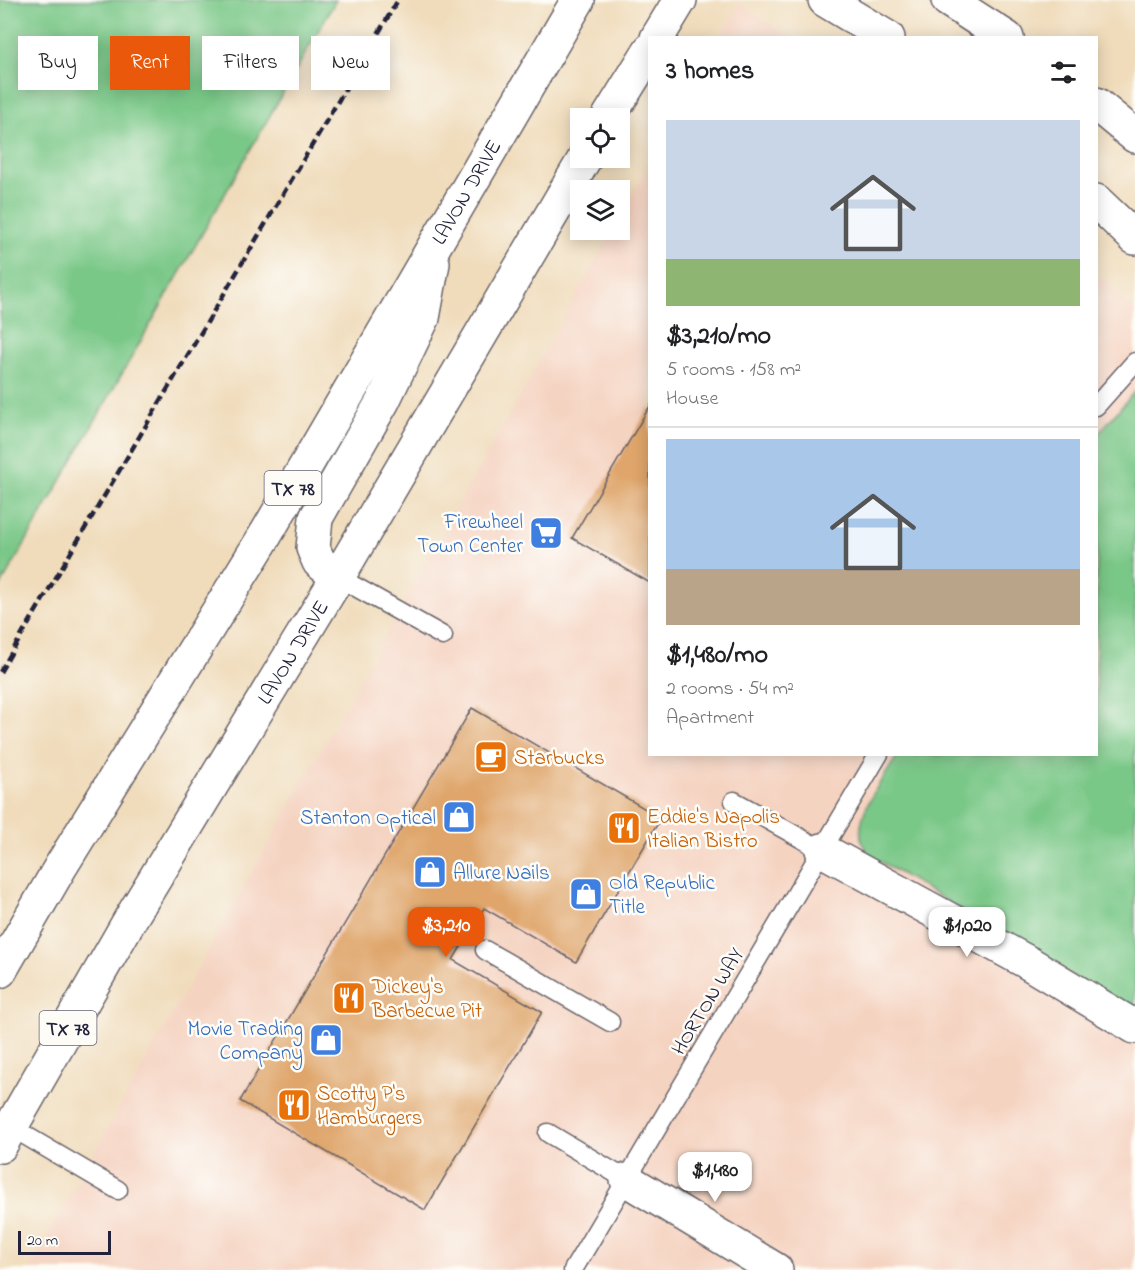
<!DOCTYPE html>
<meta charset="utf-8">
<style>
body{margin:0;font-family:"Indie Flower",sans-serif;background:#f6f6f6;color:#202124;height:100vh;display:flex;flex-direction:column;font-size:22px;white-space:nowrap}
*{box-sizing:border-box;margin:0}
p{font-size:20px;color:#757577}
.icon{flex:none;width:33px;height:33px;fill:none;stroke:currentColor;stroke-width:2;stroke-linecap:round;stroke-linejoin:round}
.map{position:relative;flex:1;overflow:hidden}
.panel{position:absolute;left:648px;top:36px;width:450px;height:720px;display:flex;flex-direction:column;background:#fff;border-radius:0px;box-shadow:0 3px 15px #0003}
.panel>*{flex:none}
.guide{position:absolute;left:18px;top:36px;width:540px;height:54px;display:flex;gap:12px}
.buttons{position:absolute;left:570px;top:108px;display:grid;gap:12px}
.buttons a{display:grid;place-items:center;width:60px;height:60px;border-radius:0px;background:#fff;box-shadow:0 3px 15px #0003;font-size:30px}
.scale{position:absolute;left:18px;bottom:15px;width:93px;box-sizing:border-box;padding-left:6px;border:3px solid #22223b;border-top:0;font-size:16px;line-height:21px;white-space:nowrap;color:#22223b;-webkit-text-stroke:4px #fdfcf7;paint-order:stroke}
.price{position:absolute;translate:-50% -51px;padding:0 14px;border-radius:12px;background:#fff;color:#222;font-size:20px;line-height:39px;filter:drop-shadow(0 2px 3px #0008)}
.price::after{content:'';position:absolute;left:50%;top:36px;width:18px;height:14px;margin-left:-9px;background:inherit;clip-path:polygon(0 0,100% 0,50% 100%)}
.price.on{background:#ea580c;color:#fff}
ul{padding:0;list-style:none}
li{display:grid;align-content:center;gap:12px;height:318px;padding:0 18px}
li+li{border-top:2px solid #e0e0e0}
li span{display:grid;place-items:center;height:186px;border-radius:0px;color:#555}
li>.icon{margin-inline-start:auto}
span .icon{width:108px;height:108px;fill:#fffc;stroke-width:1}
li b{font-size:26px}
h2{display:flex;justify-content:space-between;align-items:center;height:72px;padding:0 18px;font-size:26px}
.pill{padding:0 21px;border-radius:0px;background:#fff;box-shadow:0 3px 15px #0003;font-size:21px;line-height:54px}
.pill.on{background:#ea580c;color:#fff}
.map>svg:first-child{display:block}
</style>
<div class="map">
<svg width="1135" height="1270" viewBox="0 0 1135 1270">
<rect width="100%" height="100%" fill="#fdfcf7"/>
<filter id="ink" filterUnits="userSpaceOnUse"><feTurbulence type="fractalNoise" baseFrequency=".0167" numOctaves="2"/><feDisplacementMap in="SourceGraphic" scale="12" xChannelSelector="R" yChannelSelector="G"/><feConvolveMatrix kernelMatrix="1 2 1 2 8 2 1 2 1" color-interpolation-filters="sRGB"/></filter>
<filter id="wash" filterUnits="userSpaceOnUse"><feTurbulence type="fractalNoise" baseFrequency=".008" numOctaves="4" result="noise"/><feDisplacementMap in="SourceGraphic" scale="24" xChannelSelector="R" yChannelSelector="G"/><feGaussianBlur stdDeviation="1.35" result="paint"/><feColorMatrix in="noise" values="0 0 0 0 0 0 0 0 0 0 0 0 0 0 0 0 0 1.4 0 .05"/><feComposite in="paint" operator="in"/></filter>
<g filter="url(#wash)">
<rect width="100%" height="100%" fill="#f0dcbb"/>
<!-- built -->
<path fill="#f5d3c1" d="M740 3 788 37H721Z
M649 164 650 754H1096L1097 272 1135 311V1270H28L613 230H620V218Z"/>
<!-- green -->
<path fill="#7ac888" stroke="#4e7562" stroke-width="1.5" d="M0 0H336L0 587Z
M1135 391V1013L876 859C837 833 882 782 898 755L1096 754 1097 435Z"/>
<g id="blocks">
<!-- building -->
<path fill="#dfa56a" d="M650 406V583L572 538Z
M472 708 661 818 576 962 484 908 453 960 542 1012 425 1210 240 1101Z"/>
</g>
</g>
<g filter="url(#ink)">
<use href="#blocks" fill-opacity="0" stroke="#6a6368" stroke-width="1.5"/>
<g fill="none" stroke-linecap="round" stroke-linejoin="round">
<defs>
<path id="service" d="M1096 406 1135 362
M338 577 443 636
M734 801 822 850
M485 950 610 1022
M11 1127 118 1190
M548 1133 627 1180
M573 1270 879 754"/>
<path id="minor" d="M822 850 1027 962 1135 1027
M627 1180 776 1270"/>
<path id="secondary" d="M825 0 888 38
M948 0 1007 38
M1096 104 1135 136
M1096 201 1135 238"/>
<g id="primary">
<path d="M657 38 680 0"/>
<path d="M608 118 650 50"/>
<path d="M338 577 319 562 313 548 316 518 383 401 423 318 433 263"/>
<path id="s1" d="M0 971 61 866 266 534 578 0"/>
<path id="s2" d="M0 1146 131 918 338 577 585 158"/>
</g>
</defs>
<!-- service casing -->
<use href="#service" stroke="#6a6368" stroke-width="21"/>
<!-- minor casing -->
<use href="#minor" stroke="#6a6368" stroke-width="36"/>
<!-- secondary casing -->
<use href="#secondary" stroke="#6a6368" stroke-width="36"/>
<!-- primary casing -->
<use href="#primary" stroke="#6a6368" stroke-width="36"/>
<!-- service -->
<use href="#service" stroke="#fff" stroke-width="18"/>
<!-- minor -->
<use href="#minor" stroke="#fff" stroke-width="33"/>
<!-- secondary -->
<use href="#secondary" stroke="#fff" stroke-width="33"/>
<!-- primary -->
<use href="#primary" stroke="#fff" stroke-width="33"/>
<!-- rail -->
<path stroke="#22223b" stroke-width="4.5" stroke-dasharray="9 4.5" stroke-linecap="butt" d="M0 672 398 0"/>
</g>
</g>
<!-- icons -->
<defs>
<symbol id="supermarket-square" viewBox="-11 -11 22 22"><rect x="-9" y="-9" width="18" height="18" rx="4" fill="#3f7fe0" stroke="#fdfcf7"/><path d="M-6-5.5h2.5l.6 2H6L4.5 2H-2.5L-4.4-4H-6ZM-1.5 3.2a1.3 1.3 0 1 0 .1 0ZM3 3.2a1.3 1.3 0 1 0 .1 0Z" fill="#fff"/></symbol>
<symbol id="cafe-square" viewBox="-11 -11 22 22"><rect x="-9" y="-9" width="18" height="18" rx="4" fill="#e8710a" stroke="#fdfcf7"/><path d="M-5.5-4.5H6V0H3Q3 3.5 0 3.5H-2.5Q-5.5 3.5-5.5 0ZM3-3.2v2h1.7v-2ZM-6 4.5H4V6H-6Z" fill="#fff"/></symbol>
<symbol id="shop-square" viewBox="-11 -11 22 22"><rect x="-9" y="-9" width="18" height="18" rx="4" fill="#3f7fe0" stroke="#fdfcf7"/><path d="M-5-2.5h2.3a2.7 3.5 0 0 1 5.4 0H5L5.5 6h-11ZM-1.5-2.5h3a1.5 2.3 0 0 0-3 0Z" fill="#fff"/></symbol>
<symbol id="restaurant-square" viewBox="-11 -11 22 22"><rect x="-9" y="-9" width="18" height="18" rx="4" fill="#e8710a" stroke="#fdfcf7"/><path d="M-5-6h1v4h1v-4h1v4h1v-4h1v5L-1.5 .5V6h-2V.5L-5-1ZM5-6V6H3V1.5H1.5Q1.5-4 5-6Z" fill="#fff"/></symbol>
</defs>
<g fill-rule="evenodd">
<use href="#supermarket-square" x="527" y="514" width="38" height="38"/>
<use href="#cafe-square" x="472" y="738" width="38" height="38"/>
<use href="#shop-square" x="440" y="798" width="38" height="38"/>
<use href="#restaurant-square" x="605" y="809" width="38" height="38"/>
<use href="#shop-square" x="411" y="853" width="38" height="38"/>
<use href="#shop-square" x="567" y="875" width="38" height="38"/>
<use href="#restaurant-square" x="330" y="979" width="38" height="38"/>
<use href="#shop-square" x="307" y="1021" width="38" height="38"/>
<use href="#restaurant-square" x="275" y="1086" width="38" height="38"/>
</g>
<g text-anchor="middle" stroke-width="5" stroke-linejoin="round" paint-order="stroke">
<!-- shield labels -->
<g fill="#fdfcf7" stroke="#646373" stroke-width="1.5">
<rect x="264.5" y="471" width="57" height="34" rx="4.5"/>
<rect x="39.5" y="1011" width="57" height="34" rx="4.5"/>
</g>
<g font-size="20" font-weight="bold" fill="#22223b">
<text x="293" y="495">TX 78</text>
<text x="68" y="1035">TX 78</text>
</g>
<!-- street labels -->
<g font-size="21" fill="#22223b" stroke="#fdfcf7">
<text dy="7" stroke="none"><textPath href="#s1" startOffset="908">LAVON DRIVE</textPath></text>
<text dy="7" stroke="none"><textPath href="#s2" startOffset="574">LAVON DRIVE</textPath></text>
<text transform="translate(707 1001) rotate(-59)" y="7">HORTON WAY</text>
</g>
<!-- shop labels -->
<g font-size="21" fill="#366cbe" stroke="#fdfcf7" text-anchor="end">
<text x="523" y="528">Firewheel<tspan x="523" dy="24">Town Center</tspan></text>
<text x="436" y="824">Stanton Optical</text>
<text x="453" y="879" text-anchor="start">Allure Nails</text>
<text x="609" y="889" text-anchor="start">Old Republic<tspan x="609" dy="24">Title</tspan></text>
<text x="303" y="1035">Movie Trading<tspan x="303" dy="24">Company</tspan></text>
</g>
<!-- food labels -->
<g font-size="21" fill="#c56008" stroke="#fdfcf7" text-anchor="start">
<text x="514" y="764">Starbucks</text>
<text x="647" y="823">Eddie's Napolis<tspan x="647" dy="24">Italian Bistro</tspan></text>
<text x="372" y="993">Dickey's<tspan x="372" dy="24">Barbecue Pit</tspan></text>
<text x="317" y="1100">Scotty P's<tspan x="317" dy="24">Hamburgers</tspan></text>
</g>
</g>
</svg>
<div class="buttons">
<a><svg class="icon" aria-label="locate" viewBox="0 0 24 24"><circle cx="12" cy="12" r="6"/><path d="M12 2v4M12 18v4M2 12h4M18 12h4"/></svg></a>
<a><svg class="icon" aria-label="layers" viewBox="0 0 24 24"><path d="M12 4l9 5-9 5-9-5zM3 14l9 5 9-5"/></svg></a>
</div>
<div class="scale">20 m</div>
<b class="price on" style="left:446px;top:958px">$3,210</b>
<b class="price" style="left:967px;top:958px">$1,020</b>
<b class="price" style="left:715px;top:1203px">$1,480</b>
<div class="guide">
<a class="pill">Buy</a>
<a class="pill on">Rent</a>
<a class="pill">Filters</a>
<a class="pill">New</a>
</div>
<section class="panel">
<h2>3 homes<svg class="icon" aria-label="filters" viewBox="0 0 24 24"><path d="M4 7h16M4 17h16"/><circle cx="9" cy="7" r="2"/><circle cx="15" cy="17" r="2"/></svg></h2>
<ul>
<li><span style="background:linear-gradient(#c9d6e8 75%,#8fb573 0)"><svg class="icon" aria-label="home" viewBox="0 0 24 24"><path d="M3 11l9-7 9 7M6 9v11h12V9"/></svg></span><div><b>$3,210/mo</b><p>5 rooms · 158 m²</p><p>House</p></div></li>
<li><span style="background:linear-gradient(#a9c7e8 70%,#b9a48a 0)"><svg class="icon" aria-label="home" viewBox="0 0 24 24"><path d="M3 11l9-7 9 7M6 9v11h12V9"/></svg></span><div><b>$1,480/mo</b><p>2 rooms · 54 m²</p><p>Apartment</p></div></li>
</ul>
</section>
</div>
